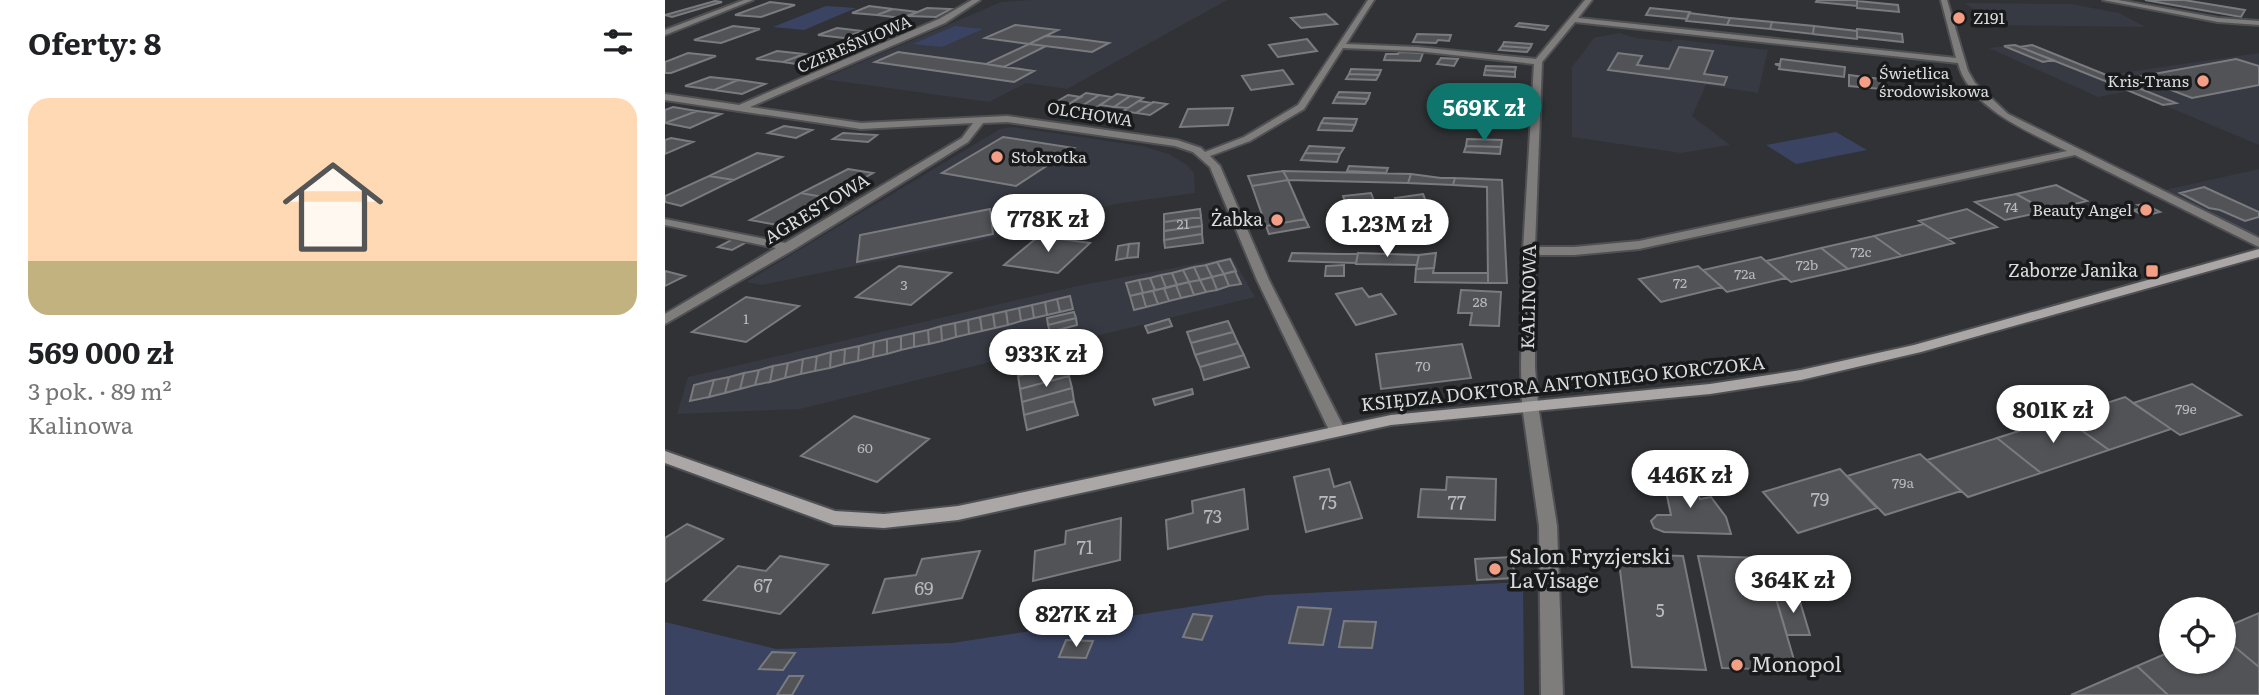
<!DOCTYPE html>
<html lang="pl">
<meta charset="utf-8">
<style>
body{margin:0;font-family:Literata,serif;background:#f2f2f2;color:#202124;height:100vh;display:flex;flex-direction:column;font-size:26px;white-space:nowrap}
*{box-sizing:border-box;margin:0}
p{font-size:23px;color:#757577}
.icon{flex:none;width:38px;height:38px;fill:none;stroke:currentColor;stroke-width:2;stroke-linecap:round;stroke-linejoin:round}
.map{position:relative;flex:1;overflow:hidden}
.panel{display:flex;flex-direction:column;background:#fff;width:665px}
.panel>*{flex:none}
.buttons{position:absolute;left:1494px;top:597px;display:grid;gap:14px}
.buttons a{display:grid;place-items:center;width:77px;height:77px;border-radius:50%;background:#fff;box-shadow:0 2px 5px #0004;font-size:35px}
.price{position:absolute;translate:-50% -60px;padding:0 16px;border-radius:24px;background:#fff;color:#222;font-size:23px;line-height:46px;filter:drop-shadow(0 2px 4px #0008)}
.price::after{content:'';position:absolute;left:50%;top:42px;width:21px;height:16px;margin-left:-10px;background:inherit;clip-path:polygon(0 0,100% 0,50% 100%)}
.price.selected{background:#0f766e;color:#fff}
ul{padding:0;list-style:none}
li{display:grid;align-content:center;gap:14px;height:371px;padding:0 28px}
li span{display:grid;place-items:center;height:217px;border-radius:21px;color:#555}
li>.icon{margin-inline-start:auto}
span .icon{width:126px;height:126px;fill:#fffc;stroke-width:1}
li b{font-size:30px}
h2{display:flex;justify-content:space-between;align-items:center;height:84px;padding:0 28px;font-size:30px}
main{display:flex;flex:1;min-height:0}
.map>svg:first-child{display:block}
</style>
<main>
<section class="panel">
<h2>Oferty: 8<svg class="icon" aria-label="filters" viewBox="0 0 24 24"><path d="M4 7h16M4 17h16"/><circle cx="9" cy="7" r="2"/><circle cx="15" cy="17" r="2"/></svg></h2>
<ul>
<li><span style="background:linear-gradient(#ffd9b3 75%,#c2b280 0)"><svg class="icon" aria-label="home" viewBox="0 0 24 24"><path d="M3 11l9-7 9 7M6 9v11h12V9"/></svg></span><div><b>569 000 zł</b><p>3 pok. · 89 m²</p><p>Kalinowa</p></div></li>
</ul>
</section>
<div class="map">
<svg width="1594" height="695" viewBox="0 0 1594 695">
<rect width="100%" height="100%" fill="#303235"/>
<!-- built -->
<path fill="#373a43" d="M365 0H562L402 89 361 83 324 102 158 79 336 2Z
M1300 3 1406 4 1454 13 1481 27 1331 25Z
M954 33 972 38 1007 42 1008 39 1103 50 1093 93 1041 85 1027 116 1065 145 1016 153 907 137V67L929 38Z
M1364 44 1442 75 1594 53V145L1465 91 1433 97 1324 48Z
M348 127 477 146 504 154 522 165 529 173 530 193 450 204 375 228 97 285 81 282 335 129Z
M1594 169V234L1589 235 1495 191Z
M567 257 590 297 135 409 12 414 23 377 412 286Z"/>
<!-- green -->
<path fill="#3a4462" d="M161 6 191 8 139 30 108 27Z
M290 26 318 29 277 47 248 44Z
M1171 132 1202 150 1131 164 1101 145Z
M858 582 859 695H0V622L111 649 287 643 603 595Z"/>
<!-- building -->
<path fill="#525357" stroke="#7a7b7f" stroke-width="2" d="M1152 0H1192V6L1151 2Z
M1480 0H1519L1580 10 1576 17Z
M50 1 57 2 7 17 0 15Z
M1192 1 1233 5 1234 12 1192 8Z
M105 2 130 5 96 17 70 15Z
M204 6 228 9 212 15 187 13Z
M262 8 286 9 271 17 243 16Z
M985 8 1025 12 1022 19 981 15Z
M228 9 253 12 236 18 212 15Z
M1024 13 1065 18 1062 25 1021 21Z
M661 14 672 24 636 28 626 18Z
M1065 18 1107 22 1105 29 1062 25Z
M1107 22 1149 26 1148 34 1105 29Z
M854 23 883 26 880 30 851 26Z
M350 25 393 30 364 44 320 38Z
M68 26 95 29 56 43 29 40Z
M1149 26 1192 31V39L1148 34Z
M172 28 197 31 179 38 153 35Z
M1192 29 1237 34 1238 42 1192 37Z
M197 31 223 34 205 41 179 38Z
M752 34 786 35 784 41 773 40 771 43 748 42Z
M380 36 399 37 444 43 427 52 364 44Z
M642 39 652 51 613 57 604 45Z
M839 42 867 44 865 48 837 46Z
M364 44 381 46 339 67 321 64Z
M1350 45 1388 60 1378 62 1339 46Z
M1367 45 1419 66 1476 89 1465 91 1355 47Z
M837 46 865 48 862 52 834 50Z
M1014 47 1048 51 1039 74 1062 77 1059 85 943 70 953 53 977 56 972 65 1004 69Z
M112 51 139 54 118 62 91 59Z
M233 52 321 64 369 71 349 82 210 62Z
M734 52 758 53 755 61 719 60 721 54H733Z
M23 53 51 56 6 73H0V62Z
M139 54 165 58 145 66 118 62Z
M776 58 793 59 789 66 772 64Z
M1116 59 1180 67 1179 77 1114 69 1115 66 1110 64H1115Z
M1571 59 1594 66V85L1527 98 1472 77Z
M821 66 851 67 850 72 820 70Z
M686 69 716 70 714 75 684 74Z
M618 70 628 84 586 90 577 76Z
M820 70 850 72V77L819 75Z
M684 74 714 75 711 80 681 79Z
M1184 75 1215 79 1216 89 1184 86Z
M45 77 73 80 49 90 20 86Z
M73 80 100 84 77 94 49 90Z
M812 89 844 90 843 95 811 94Z
M1476 89 1511 103 1498 105 1464 91Z
M674 92 705 93 703 99 671 97Z
M421 93 434 95 417 106 404 104Z
M452 94 465 96 449 107 435 105Z
M811 94 843 95 842 101 810 100Z
M403 95 416 97 399 107 386 105Z
M434 95 447 97 431 108 417 106Z
M465 96 478 98 463 108 449 107Z
M671 97 703 99 700 104 668 103Z
M474 101 487 103 471 113 458 111Z
M488 102 502 104 485 115 471 113Z
M8 107 32 111 0 123V110Z
M568 108 563 125 515 127 523 109Z
M32 111 56 114 25 128 0 123Z
M807 113 841 114 840 120 806 119Z
M659 118 692 119 690 125 656 123Z
M806 119 840 120 839 126 805 125Z
M656 123 690 125 687 131 653 130Z
M119 126 147 130 131 138 103 133Z
M178 133 212 135 203 142 168 139Z
M338 137 409 148 351 186 277 173Z
M6 138 28 142 0 154V140Z
M802 139 837 140 836 147 801 146Z
M644 146 679 148 675 154 640 153Z
M801 146 836 147 835 154 799 152Z
M92 153 117 157 69 180 44 176Z
M640 153 675 154 672 162 636 160Z
M684 166 723 168 721 173 682 171Z
M183 169 208 173 163 198 136 193Z
M618 171 623 180 587 186 583 176Z
M618 171 746 174 743 183 623 180Z
M746 174 776 178H790L788 185 743 183Z
M44 176 69 180 16 206 0 202V196Z
M790 178 837 180 842 283H823L822 187 788 185Z
M623 180 640 219 601 226 587 186Z
M1391 185 1422 201 1382 211 1351 194Z
M1539 187 1594 212V217L1580 221 1555 210 1544 208 1515 193Z
M136 193 163 198 113 225 85 220Z
M706 193 724 238 694 242 678 196Z
M758 194 773 230 743 234 730 198Z
M1351 194 1382 211 1340 220 1310 202Z
M1479 204 1495 212 1479 216 1468 210 1479 208 1473 205Z
M325 209 328 234 192 262 195 235Z
M535 209 536 217 499 222V214Z
M1302 209 1332 227 1283 239 1254 221Z
M536 217 537 226 499 231V222Z
M640 219 644 227 604 234 601 226Z
M1259 224 1289 243 1237 256 1209 236Z
M537 226V234L499 240V231Z
M537 234 538 243 500 248 499 240Z
M374 236 425 243 393 273 339 265Z
M1209 236 1237 256 1183 269 1156 248Z
M70 238 84 241 67 250 53 247Z
M474 243 473 257 462 258 464 244Z
M464 244 462 258 451 260 453 246Z
M1156 248 1183 269 1126 282 1101 261Z
M627 253 676 254H693L691 263 624 261Z
M693 253 754 255 752 265 691 264Z
M771 253 769 268 751 269 754 255Z
M1096 257 1121 278 1062 292 1038 270Z
M565 259 571 271 559 274 552 262Z
M552 262 559 274 547 277 541 265Z
M541 265 547 277 535 280 529 267Z
M679 265V276H660L661 266Z
M234 266 286 273 246 305 191 297Z
M1033 266 1057 287 996 302 974 279Z
M529 267 535 280 524 282 518 270Z
M769 268 768 273H823V283L750 282 751 269Z
M518 270 524 282 512 285 507 273Z
M0 271 20 276 0 286Z
M570 271 576 284 564 286 559 274Z
M507 273 512 285 501 288 496 275Z
M559 274 564 286 552 290 547 277Z
M496 275 501 288 490 290 485 278Z
M547 277 552 290 541 292 535 280Z
M485 278 490 290 478 293 474 280Z
M474 280 478 293 465 296 461 283Z
M535 280 541 292 529 295 524 282Z
M524 282 529 295 516 298 511 285Z
M511 285 516 298 504 301 499 288Z
M499 288 504 301 493 304 488 291Z
M697 288 704 297 716 294 731 314 691 325 671 294Z
M796 290 836 292 834 326 805 325 807 313H793Z
M488 291 493 304 481 307 477 293Z
M477 293 481 307 469 310 465 296Z
M405 296 408 309 395 312 392 299Z
M81 297 134 306 81 342 27 332Z
M392 299 395 312 382 315 380 302Z
M380 302 382 315 369 318 367 305Z
M367 305 369 318 356 321 354 308Z
M354 308 356 321 343 325 341 311Z
M341 311 343 325 330 328 328 314Z
M409 312 411 318 383 325 382 318Z
M328 314 330 328 317 331 315 317Z
M315 317 317 331 304 334 303 320Z
M411 318 412 325 385 332 383 325Z
M504 319 507 326 483 333 480 326Z
M303 320 304 334 291 337 290 323Z
M563 321 568 332 526 343 522 332Z
M290 323 291 337 277 341 276 326Z
M276 326 277 341 264 344 263 330Z
M263 330 264 344 249 347V333Z
M568 332 573 343 530 355 526 343Z
M249 333V347L236 350V336Z
M236 336V350L222 354V339Z
M222 339V354L208 357 209 342Z
M209 342 208 357 193 361 194 346Z
M573 343 579 355 535 367 530 355Z
M797 344 806 378 716 389 711 354Z
M194 346 193 361 179 364 180 349Z
M180 349 179 364 165 368 166 352Z
M166 352 165 368 150 371 152 356Z
M579 355 584 367 539 380 535 367Z
M152 356 150 371 136 374 138 359Z
M398 356 399 361 380 366 379 361Z
M138 359 136 374 120 378 123 363Z
M123 363 120 378 105 382 108 366Z
M401 363 404 376 355 389 353 376Z
M108 366 105 382 90 385 94 370Z
M94 370 90 385 75 389 79 373Z
M79 373 75 389 60 393 64 377Z
M404 376 407 388 357 402 355 389Z
M64 377 60 393 44 397 49 380Z
M49 380 44 397 25 401 29 385Z
M1527 384 1576 415 1515 435 1468 403Z
M407 388 409 401 359 415 357 402Z
M527 389 528 394 490 405 488 399Z
M1460 397 1506 429 1444 450 1398 417Z
M409 401 413 415 362 430 359 415Z
M189 416 264 439 212 482 136 456Z
M1398 417 1444 450 1376 473 1332 438Z
M1332 438 1376 473 1303 497 1262 460Z
M1255 454 1296 491 1220 515 1182 476Z
M664 469 669 487 685 482 697 518 641 532 629 477Z
M1175 469 1212 508 1133 533 1098 492Z
M1027 474 1035 499 1046 497 1061 517 1066 534 999 532 989 528 986 521 992 515H1006L1002 496 996 484H1000L998 475 1028 476Z
M782 477 831 479 830 520 753 517 756 489 781 490Z
M579 489 583 529 503 549 501 520 528 513 527 501Z
M456 518 455 560 368 581 370 551 400 544 401 531Z
M22 524 58 539 0 582V538Z
M315 551 297 598 208 613 220 579 251 575 257 559Z
M953 554 1018 556 1041 670 967 667Z
M115 556 163 565 115 614 39 600 73 566 101 571Z
M1033 556 1099 558 1132 670 1057 668Z
M847 557 850 578 812 580 810 559Z
M1110 595H1133L1145 635H1122Z
M633 607 666 609 658 645 624 643Z
M1594 613V667L1559 638V628Z
M528 614 547 616 537 640 518 637Z
M679 621 711 622 707 648 674 647Z
M1559 638 1594 667V695H1503L1472 666 1507 651V662H1559Z
M401 640 428 641 421 658 394 657Z
M107 652 130 653 118 670 94 669Z
M1472 666 1503 695H1406Z
M124 676H138L127 695H112Z"/>
<g fill="none" stroke-linecap="round" stroke-linejoin="round">
<defs>
<path id="street" d="M79 0H88L0 35V30Z
M307 0H315L280 23 85 107 196 123 342 116 512 140 536 148 540 152 579 137 633 105 703 0H709L681 44 752 47 871 59 920 0H927L913 18 1291 58 1276 0H1282L1303 71 1310 83 1343 114 1594 238V247L1410 155 974 249 909 255H870V367L873 405 892 526 898 695H876L874 526 857 405 856 367 858 251 869 64 752 51 678 48 639 109 585 141 545 156 555 166 604 280 680 430 678 434H666L664 430 592 280 545 167 528 152 510 146 342 122 318 123 303 142 128 250 0 324V314L111 248 0 225V219L120 243 297 138 308 123 196 129 0 100V94L74 105 274 19ZM910 22 1293 63C1305 109 1363 131 1402 151L974 241 909 247H870L877 62Z
M1438 0H1453L1553 18 1594 21V25L1553 22Z"/>
<path id="secondary" d="M1594 249V257L1256 352 1136 380 1045 394 726 425 293 520 219 528 169 525 0 463V451L170 511 219 514 293 506 726 415 1045 384 1136 370 1249 345Z"/>
</defs>
<!-- street casing -->
<use href="#street" stroke="#4f5053" stroke-width="4"/>
<!-- secondary casing -->
<use href="#secondary" stroke="#4f5053" stroke-width="4"/>
<!-- street -->
<use href="#street" fill="#7f7d7c" fill-rule="evenodd"/>
<!-- secondary -->
<use href="#secondary" fill="#aaa7a6" fill-rule="evenodd"/>
</g>
<!-- markers -->
<g fill="#f49e86" stroke="#191a1b" stroke-width="2.5">
<circle cx="1294" cy="18" r="7"/>
<circle cx="1538" cy="81" r="7"/>
<circle cx="1200" cy="82" r="7"/>
<circle cx="332" cy="157" r="7"/>
<circle cx="1481" cy="210" r="7"/>
<circle cx="612" cy="220" r="7"/>
<rect x="1480" y="264" width="14" height="14" rx="3.5"/>
<circle cx="830" cy="569" r="7"/>
<circle cx="1072" cy="665" r="7"/>
</g>
<g text-anchor="middle" stroke-width="7" stroke-linejoin="round" paint-order="stroke">
<!-- number labels -->
<g font-size="14" fill="#b8b9bc">
<text x="1346" y="212">74</text>
<text x="518" y="229">21</text>
<text x="1196" y="257">72c</text>
<text x="1142" y="270">72b</text>
<text x="1080" y="279">72a</text>
<text x="1015" y="288">72</text>
<text x="239" y="290">3</text>
<text x="815" y="307">28</text>
<text x="81" y="324">1</text>
<text x="758" y="371">70</text>
<text x="1521" y="414">79e</text>
<text x="200" y="453">60</text>
<text x="1238" y="488">79a</text>
</g>
<!-- far-poi labels -->
<g font-size="16" fill="#dadbdd" stroke="#191a1b" text-anchor="start">
<text x="1308" y="24">Z191</text>
<text x="1214" y="79">Świetlica<tspan x="1214" dy="18">środowiskowa</tspan></text>
<text x="1524" y="87" text-anchor="end">Kris-Trans</text>
<text x="346" y="163">Stokrotka</text>
<text x="1467" y="216" text-anchor="end">Beauty Angel</text>
</g>
<!-- far-street labels -->
<g font-size="16" fill="#dadbdd" stroke="#191a1b">
<text transform="translate(189 44) rotate(-23)" y="6">CZEREŚNIOWA</text>
<text transform="translate(425 114) rotate(9)" y="6">OLCHOWA</text>
</g>
<!-- street labels -->
<g font-size="18" fill="#dadbdd" stroke="#191a1b">
<text transform="translate(152 209) rotate(-31)" y="6">AGRESTOWA</text>
<text transform="translate(864 297) rotate(-89)" y="6">KALINOWA</text>
<text transform="translate(898 384) rotate(-6)" y="6">KSIĘDZA DOKTORA ANTONIEGO KORCZOKA</text>
</g>
<!-- poi labels -->
<g font-size="18" fill="#dadbdd" stroke="#191a1b" text-anchor="end">
<text x="598" y="226">Żabka</text>
<text x="1473" y="277">Zaborze Janika</text>
</g>
<!-- near-number labels -->
<g font-size="18" fill="#b8b9bc">
<text x="1155" y="506">79</text>
<text x="663" y="509">75</text>
<text x="792" y="509">77</text>
<text x="548" y="523">73</text>
<text x="420" y="554">71</text>
<text x="98" y="592">67</text>
<text x="259" y="595">69</text>
<text x="995" y="617">5</text>
</g>
<!-- near-poi labels -->
<g font-size="21" fill="#dadbdd" stroke="#191a1b" text-anchor="start">
<text x="844" y="564">Salon Fryzjerski<tspan x="844" dy="24">LaVisage</tspan></text>
<text x="1086" y="672">Monopol</text>
</g>
</g>
</svg>
<div class="buttons">
<a><svg class="icon" aria-label="locate" viewBox="0 0 24 24"><circle cx="12" cy="12" r="6"/><path d="M12 2v4M12 18v4M2 12h4M18 12h4"/></svg></a>
</div>
<b class="price selected" style="left:819px;top:143px">569K zł</b>
<b class="price" style="left:383px;top:254px">778K zł</b>
<b class="price" style="left:722px;top:259px">1.23M zł</b>
<b class="price" style="left:381px;top:389px">933K zł</b>
<b class="price" style="left:1388px;top:445px">801K zł</b>
<b class="price" style="left:1025px;top:510px">446K zł</b>
<b class="price" style="left:1128px;top:615px">364K zł</b>
<b class="price" style="left:411px;top:649px">827K zł</b>
</div>
</main>
